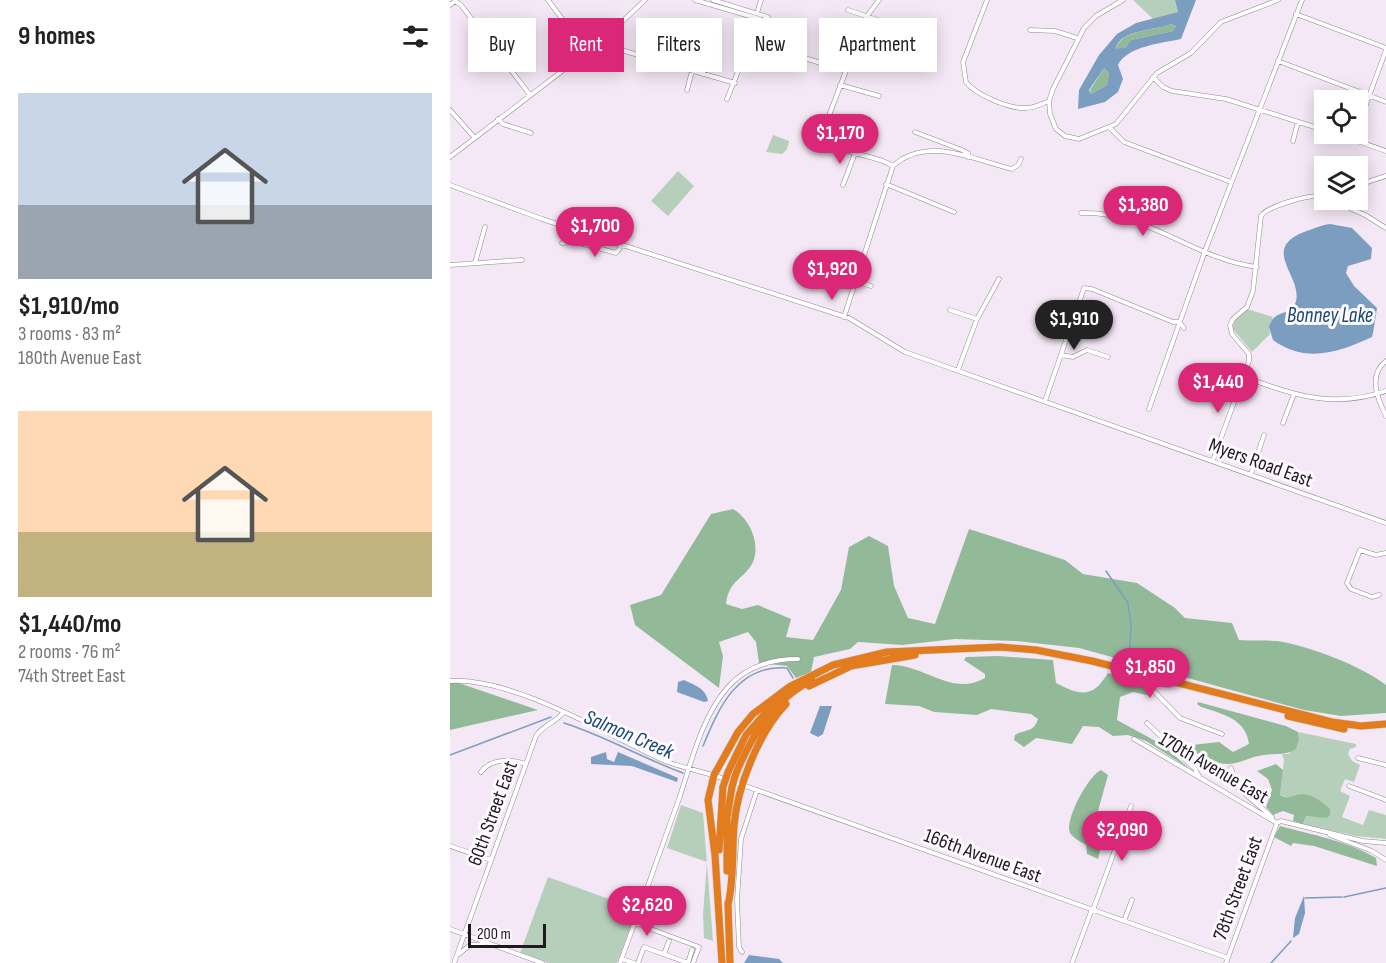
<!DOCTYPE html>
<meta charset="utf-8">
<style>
body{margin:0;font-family:"Sofia Sans Condensed",sans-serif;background:#f2f2f2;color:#222;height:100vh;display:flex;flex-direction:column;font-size:22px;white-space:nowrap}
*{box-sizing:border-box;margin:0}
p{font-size:20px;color:#767676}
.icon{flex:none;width:33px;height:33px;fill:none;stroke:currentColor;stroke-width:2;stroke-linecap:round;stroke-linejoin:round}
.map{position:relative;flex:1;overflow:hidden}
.sheet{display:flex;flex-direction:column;background:#fff;width:450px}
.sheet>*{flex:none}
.hud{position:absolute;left:18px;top:18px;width:570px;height:54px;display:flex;gap:12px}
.buttons{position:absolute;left:864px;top:90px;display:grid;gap:12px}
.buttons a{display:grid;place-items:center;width:54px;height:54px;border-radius:0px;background:#fff;box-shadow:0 3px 15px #0003;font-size:30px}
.scale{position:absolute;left:18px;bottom:15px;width:78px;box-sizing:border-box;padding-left:6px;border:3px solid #1f1a1f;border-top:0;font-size:16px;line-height:21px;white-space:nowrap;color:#1f1a1f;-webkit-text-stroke:4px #fef9fe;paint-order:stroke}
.price{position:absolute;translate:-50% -51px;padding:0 14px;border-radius:21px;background:#db2777;color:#fff;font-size:20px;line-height:39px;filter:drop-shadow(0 2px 3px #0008)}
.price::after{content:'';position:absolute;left:50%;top:36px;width:18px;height:14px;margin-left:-9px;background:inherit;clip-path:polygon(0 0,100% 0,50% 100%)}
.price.on{background:#222;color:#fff}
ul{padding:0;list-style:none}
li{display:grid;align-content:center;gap:12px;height:318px;padding:0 18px}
li span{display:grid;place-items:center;height:186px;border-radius:0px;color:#555}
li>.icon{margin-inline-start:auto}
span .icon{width:108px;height:108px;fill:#fffc;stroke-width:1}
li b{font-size:26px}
h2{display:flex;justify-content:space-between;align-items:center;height:72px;padding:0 18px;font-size:26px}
.tag{padding:0 21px;border-radius:0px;background:#fff;box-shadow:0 3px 15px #0003;font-size:21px;line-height:54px}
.tag.on{background:#db2777;color:#fff}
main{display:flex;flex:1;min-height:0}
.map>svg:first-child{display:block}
</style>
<main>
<section class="sheet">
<h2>9 homes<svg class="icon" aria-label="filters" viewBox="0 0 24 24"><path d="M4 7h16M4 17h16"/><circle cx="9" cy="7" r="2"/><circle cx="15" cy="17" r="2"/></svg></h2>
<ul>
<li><span style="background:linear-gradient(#c9d6e8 60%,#9aa5b1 0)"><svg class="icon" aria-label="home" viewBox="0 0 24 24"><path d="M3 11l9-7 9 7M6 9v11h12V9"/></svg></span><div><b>$1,910/mo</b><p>3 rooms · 83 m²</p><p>180th Avenue East</p></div></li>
<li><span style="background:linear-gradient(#ffd9b3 65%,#c2b280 0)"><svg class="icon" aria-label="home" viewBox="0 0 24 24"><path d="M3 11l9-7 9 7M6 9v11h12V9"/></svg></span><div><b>$1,440/mo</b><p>2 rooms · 76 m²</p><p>74th Street East</p></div></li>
</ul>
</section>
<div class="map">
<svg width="936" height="963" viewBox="0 0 936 963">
<rect width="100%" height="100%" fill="#f5e8f6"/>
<!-- green -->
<path fill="#b6cfba" d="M683 0H725L728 12 703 19Z
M323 135 339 141 337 149 332 154 316 152Z
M228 171 244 186 218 216 201 201Z
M797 309 823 317 819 327 820 334 802 352 782 328 785 319Z
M848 732 906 744V747L900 749 898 754 902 761 910 765 904 782 895 779 890 791 900 796 892 817 913 825 919 810 936 815V839L906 836 853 824 856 816 872 817 853 794 839 798 830 795 834 760 832 754H839L849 739Z
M231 805 253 813 263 941 254 938 253 914 257 862 217 848Z
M98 877 159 899 157 904 185 914 167 963H98L70 953Z"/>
<!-- forest -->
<path fill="#92ba99" d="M721 24 726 26 723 31 681 40 676 47 666 50C669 29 706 31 721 24Z
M654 68 659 73 657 85 641 94 640 90Z
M283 509C299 518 311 543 303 562 294 580 279 579 276 604L292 609 308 605 341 619 336 637 363 640 391 590 399 547 419 536 438 546 444 586 458 618 485 624 519 529 615 560 633 574 687 583 725 608 735 618 782 623 789 640C801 641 814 640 827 641 857 645 912 666 936 685V713L891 716 854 710 629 648 565 641 505 639 452 645 408 642 400 649 364 657 361 672 346 678 337 666 309 663 306 642 298 632 269 642 273 656 269 688 185 625 180 605 211 595 261 514Z
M548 656 603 660 606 683C631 696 643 698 658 673L694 686 702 693 701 696 683 692 670 697 667 720 711 744 740 769 696 741 678 735 663 736 649 727 633 726 622 744 586 738 574 747 564 740 565 735C575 729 584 733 588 719L581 714 541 709 527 715 484 712 469 706 435 704 442 665C475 665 502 697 535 678V674L514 660 516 657Z
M0 680 88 710 0 730Z
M748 702 836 726 848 732 849 739 846 749C836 756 826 753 814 755 802 756 789 764 778 764 759 764 736 746 719 737L718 734 742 745 769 742 783 752 799 744C796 719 773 714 751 707L747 704Z
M826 764 833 770 830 795C840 801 844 793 854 794 863 795 874 803 880 809V815L877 818 856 816 853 824 843 821 844 815 833 811 823 815 816 807 822 790 818 779 807 771Z
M651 770 658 775 648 811 655 829 648 859 637 854 636 845C631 842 623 838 620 833 614 820 639 775 651 770Z
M830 826C863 835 897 841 926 858L927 866 864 846 843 843 841 846 824 837Z"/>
<!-- water -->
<path fill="#7b9dbf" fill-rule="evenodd" d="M725 0H746L731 39C713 43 677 46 668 65L673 79 668 92 655 102 628 109 629 90 649 55 667 34 686 23 728 12ZM721 24 726 26 723 31 681 40 676 47 666 49C669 29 706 31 721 24ZM654 68 659 73 657 85 641 94 639 90Z
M880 224 902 228 922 248 921 259 898 266 896 273 904 286 927 308 923 333 922 337C889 352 856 364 823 340L819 327C824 309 840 316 845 304 856 278 808 250 854 232 863 229 871 225 880 224Z
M234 680C244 685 256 688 258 701L254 702 227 692 228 682Z
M370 706H382L373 734 368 737 360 733Z
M156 752 157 759 164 762 168 752 228 778 227 782 182 766 141 764V757Z
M854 896 855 913 849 934 843 938 845 918Z
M299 955 329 959 333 963H294Z"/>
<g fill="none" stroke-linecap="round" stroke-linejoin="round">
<!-- stream -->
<path stroke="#7b9dbf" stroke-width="1.5" d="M656 571 678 603 681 625 679 663
M114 723C155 736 192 758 233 773
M253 746C269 707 288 664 337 668L343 678
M0 755 101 717
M894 897 936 888
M855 898 892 897
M821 963 841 941"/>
<defs>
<path id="minor" d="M98 0 137 52
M245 0 310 19 305 31
M263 0 318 17
M429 0 417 16 373 131C384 157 422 152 443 166
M537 0 513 62 516 82C526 95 559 109 576 108 584 108 591 104 599 101
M673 0 646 16 634 28 603 89 599 101 600 114 606 129 615 136 629 139 666 124 707 73 741 53 771 22 828 0
M0 5 5 1 11 5 80 95
M398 10 454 29
M307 13 311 0
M846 14 936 48
M580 30 605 31 627 38
M154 39 171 50 285 83
M403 51 446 67
M342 54 396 71
M828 61 936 102
M159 65 171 50
M253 74 258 55
M703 77 713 87 722 91 776 99 874 130
M390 85 429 96
M237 90 242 71
M277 99 291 64
M0 110 24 137
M48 119 53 124 81 133
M908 126 936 50
M660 128 674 142 781 182
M465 132 512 150 518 153V157
M887 134 936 151
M843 141 848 122
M0 157 154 39 195 0
M436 184 504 212
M0 185 92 219 399 318 455 352 936 523
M393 185 405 153
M908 185 936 176
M881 200 915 215 936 228
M631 213C695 210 746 260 807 267
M672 217 681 197
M112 243 126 242 166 253 172 245
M25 263 35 227
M0 265 72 260
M406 281 421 286
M500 310 527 319
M394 317 443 166C477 135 524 160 562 169L568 165 571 159
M611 355 623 357 637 350 658 357
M936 361C918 375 927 398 936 416
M508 370 527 319 549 279
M794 377C845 395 882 409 936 391
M595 401 634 288 642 289 723 322H729L734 328
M699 409 755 251 852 0
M833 423 844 394
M763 460 799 361V354L782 334 780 325 783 319 797 307 803 291 811 216C818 206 862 193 874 197
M801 474 814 435
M929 595 922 597 901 589 897 583 910 550 926 555 936 553
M692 678 701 688 706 684 719 685
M0 681C64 677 157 735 215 761 235 769 257 772 277 780
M701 688 730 718 772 734
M697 723 745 769 750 778
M684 739 827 823
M908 758 936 765
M781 768 787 787 822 817
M31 772C41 758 61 759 76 764
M284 782 778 958
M899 786 936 800
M827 823 831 821 913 841 936 843
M880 835 922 851 936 860
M0 846 41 860
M643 910 681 806
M674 921 682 900
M185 923 249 947 243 963
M0 929 92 963
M292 952 289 947 287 900 291 839 307 790
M9 954 20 945 34 944
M214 954 219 941
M172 959 184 963
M4 963 86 736C93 725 105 723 113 713
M170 963C190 909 209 854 229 799 241 763 252 716 278 687 296 667 322 659 348 659
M188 963 194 947 238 963
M238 963 242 950
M622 963 642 909
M776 963 827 823"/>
<path id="highway" d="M359 686 401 666 465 655
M838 716 894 729
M278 772 296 735 328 699
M285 776C300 738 324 699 362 680
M269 850 273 787
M277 871V817L282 787
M278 903 280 963
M278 905C284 880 282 852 284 826 287 787 309 732 336 704
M272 963 265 855 258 800 264 775 288 732 303 714 339 687 383 665 437 652 550 647 586 650 642 661 882 722 911 726 936 724"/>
</defs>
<!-- minor casing -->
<use href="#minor" stroke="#928692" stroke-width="5"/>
<!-- highway casing -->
<use href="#highway" stroke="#d2d1d2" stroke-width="8"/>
<!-- minor -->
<use href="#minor" stroke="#fff" stroke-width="4"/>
<!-- highway -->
<use href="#highway" stroke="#e27c1e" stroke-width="7"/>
<defs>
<path id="highway-bridge" d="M273 787 278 772
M282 787 285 776"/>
</defs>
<!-- highway-bridge casing -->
<use href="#highway-bridge" stroke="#d2d1d2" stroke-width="8" stroke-linecap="butt"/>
<!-- highway-bridge -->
<use href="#highway-bridge" stroke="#e27c1e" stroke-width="7"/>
</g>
<g text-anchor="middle" stroke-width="6" stroke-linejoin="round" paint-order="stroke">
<!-- street labels -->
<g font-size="20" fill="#1f1a1f" stroke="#fef9fe">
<text transform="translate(811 462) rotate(20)" y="7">Myers Road East</text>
<text transform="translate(764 767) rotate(30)" y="7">170th Avenue East</text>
<text transform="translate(42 813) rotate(-70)" y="7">60th Street East</text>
<text transform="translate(533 855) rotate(20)" y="7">166th Avenue East</text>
<text transform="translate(787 888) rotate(-70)" y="7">78th Street East</text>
</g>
<!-- water labels -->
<g font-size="21" font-style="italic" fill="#144976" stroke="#fef9fe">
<text x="880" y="322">Bonney Lake</text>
<text transform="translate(179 734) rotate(23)" y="7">Salmon Creek</text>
</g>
</g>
</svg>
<div class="buttons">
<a><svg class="icon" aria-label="locate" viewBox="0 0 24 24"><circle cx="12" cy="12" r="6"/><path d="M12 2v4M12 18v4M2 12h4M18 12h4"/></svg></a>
<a><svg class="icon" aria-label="layers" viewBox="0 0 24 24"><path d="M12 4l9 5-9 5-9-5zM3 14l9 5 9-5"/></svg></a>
</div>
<div class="scale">200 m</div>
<b class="price" style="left:390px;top:165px">$1,170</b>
<b class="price" style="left:693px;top:237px">$1,380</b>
<b class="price" style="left:145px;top:258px">$1,700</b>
<b class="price" style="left:382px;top:301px">$1,920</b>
<b class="price on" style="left:624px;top:351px">$1,910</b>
<b class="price" style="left:768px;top:414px">$1,440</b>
<b class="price" style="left:700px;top:699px">$1,850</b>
<b class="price" style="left:672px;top:862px">$2,090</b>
<b class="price" style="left:197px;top:937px">$2,620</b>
<div class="hud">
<a class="tag">Buy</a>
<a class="tag on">Rent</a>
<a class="tag">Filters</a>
<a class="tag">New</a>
<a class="tag">Apartment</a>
</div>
</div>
</main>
